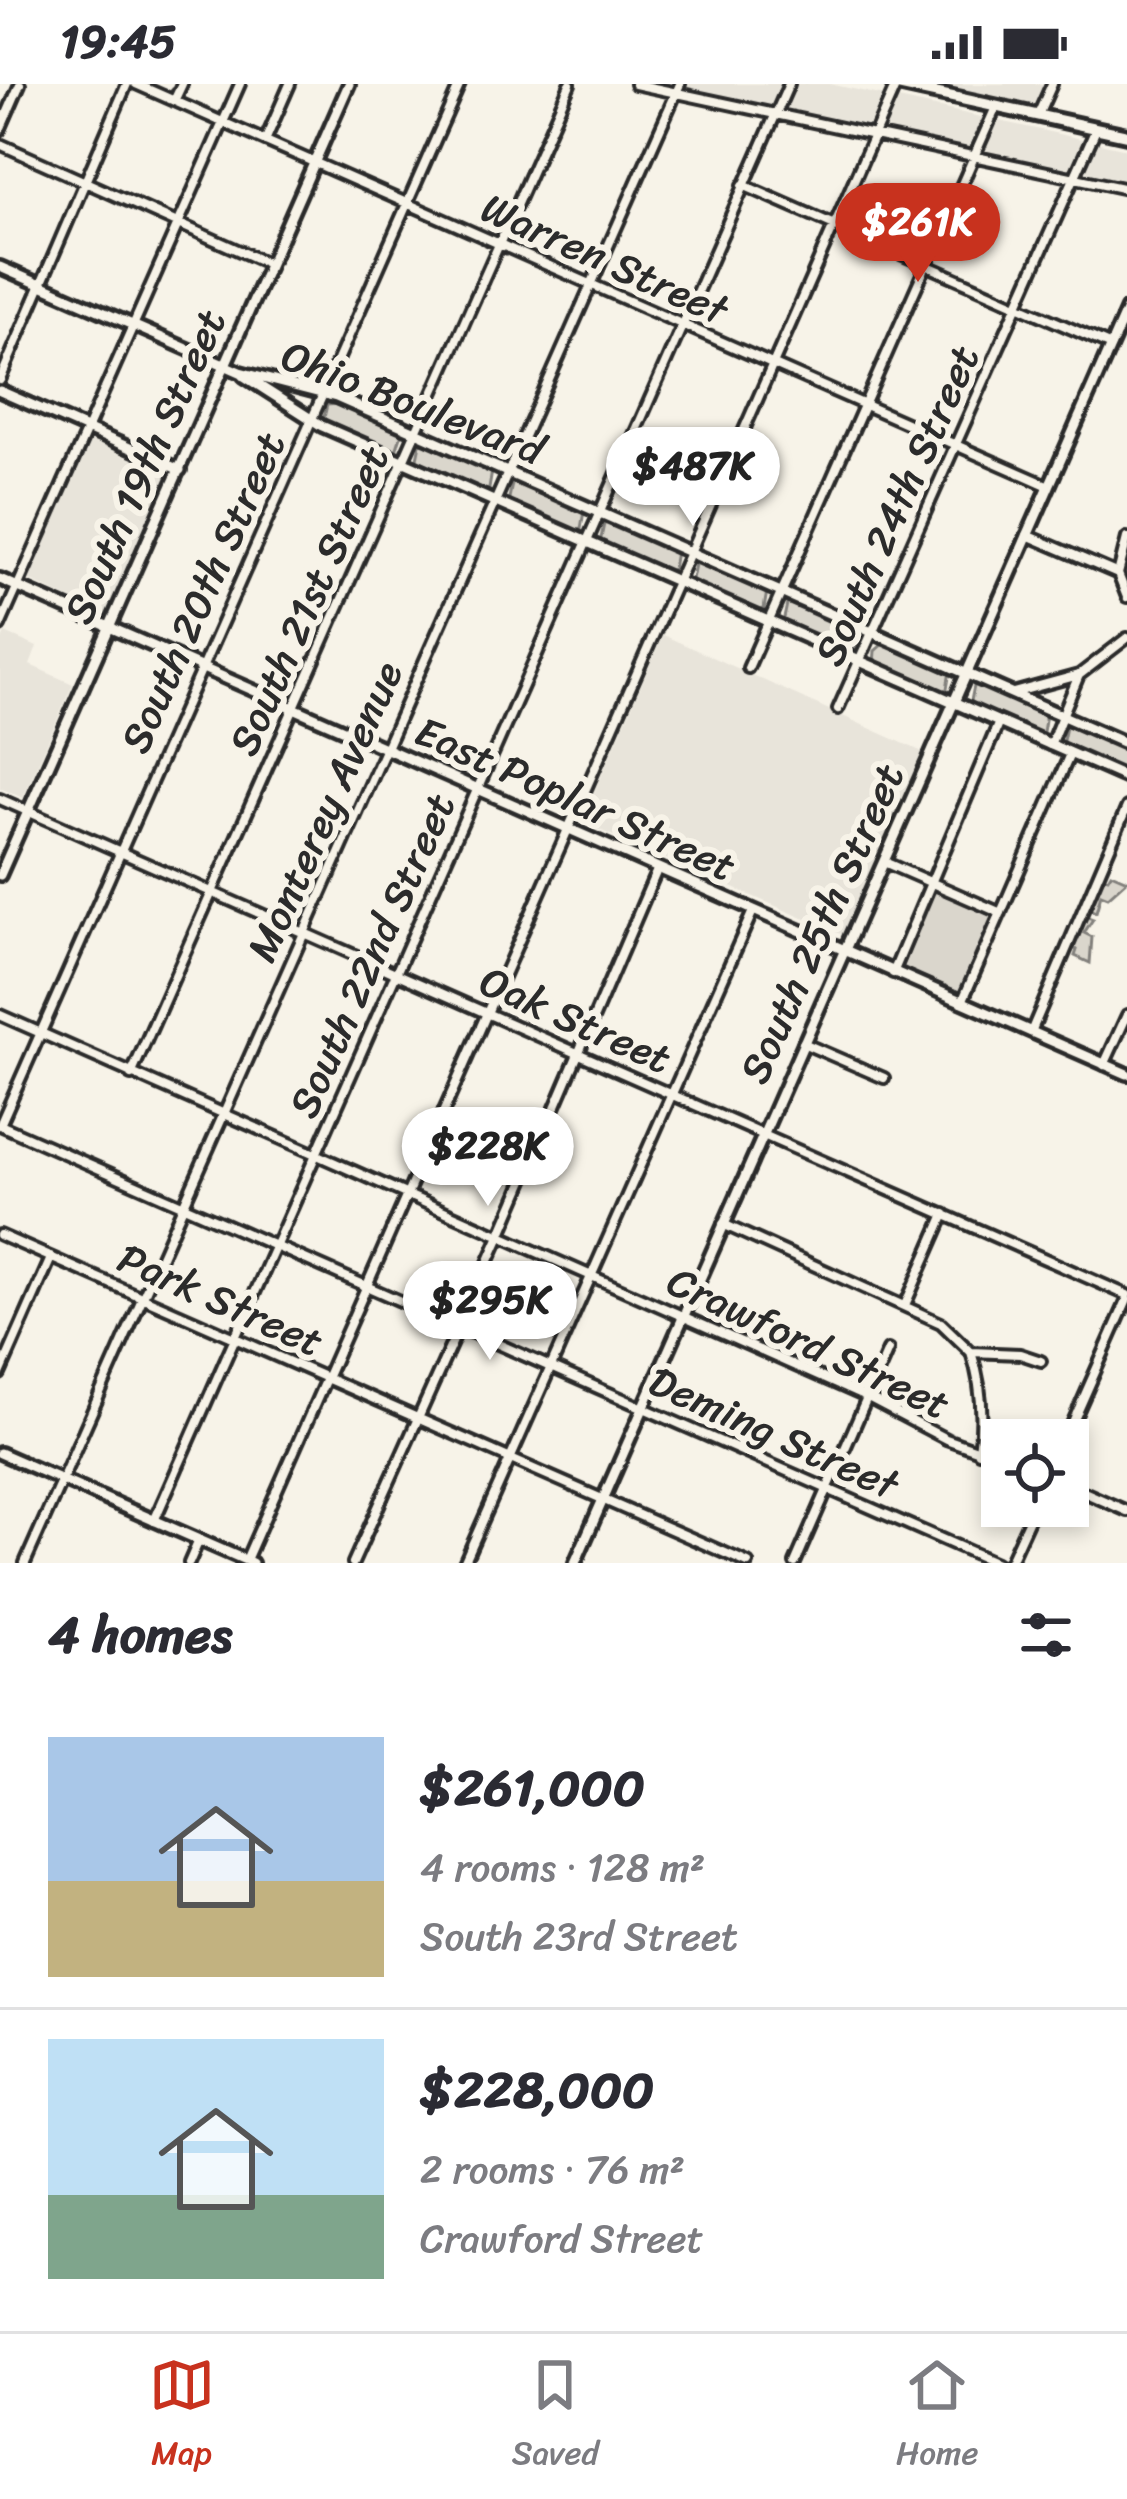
<!DOCTYPE html>
<meta charset="utf-8">
<style>
body{margin:0;font-family:Sriracha,sans-serif;background:#f2f2f3;color:#2b2b33;height:100vh;display:flex;flex-direction:column;font-size:45px;white-space:nowrap}
*{box-sizing:border-box;margin:0}
p{font-size:39px;color:#7c7c81}
.icon{flex:none;width:66px;height:66px;fill:none;stroke:currentColor;stroke-width:2;stroke-linecap:round;stroke-linejoin:round}
.map{position:relative;height:1479px;overflow:hidden}
.drawer{display:flex;flex-direction:column;background:#fff;flex:1}
.drawer>*{flex:none}
.fabs{position:absolute;left:981px;top:1335px;display:grid;gap:24px}
.fabs a{display:grid;place-items:center;width:108px;height:108px;border-radius:0px;background:#fff;box-shadow:0 6px 18px #0003;font-size:60px}
.price{position:absolute;translate:-50% -102px;padding:0 27px;border-radius:42px;background:#fff;color:#222;font-size:39px;line-height:78px;filter:drop-shadow(0 3px 6px #0008)}
.price::after{content:'';position:absolute;left:50%;top:72px;width:36px;height:27px;margin-left:-18px;background:inherit;clip-path:polygon(0 0,100% 0,50% 100%)}
.price.on{background:#c8321e;color:#fff}
ul{padding:0;list-style:none}
li{display:flex;align-items:center;gap:36px;height:300px;padding:0 48px}
li+li{border-top:3px solid #e1e1e2}
li span{display:grid;place-items:center;flex:none;width:336px;height:240px;border-radius:0px;color:#555}
li>.icon{margin-inline-start:auto}
span .icon{width:144px;height:144px;fill:#fffc;stroke-width:1}
li b{font-size:51px}
h2{display:flex;justify-content:space-between;align-items:center;height:144px;padding:0 48px;font-size:51px}
.status{display:flex;justify-content:space-between;align-items:center;height:84px;padding:0 60px;background:#fff;direction:ltr}
.status svg{height:33px;fill:currentColor}
.tab-bar{display:flex;justify-content:space-around;align-items:center;height:168px;border-top:3px solid #e1e1e2;background:#fff;font-size:33px;color:#7c7c81}
.tab-bar a{display:grid;justify-items:center;gap:6px}
.tab-bar .on{color:#c8321e}
.map>svg:first-child{display:block}
</style>
<div class="status"><b>19:45</b><svg viewBox="0 0 49 12"><path d="M0 12V9h3v3zM5 12V6h3v6zM10 12V3h3v9zM15 12V0h3v12zM26 1h20v11H26zM47 4h2v5h-2z"/></svg></div>
<div class="map">
<svg width="1127" height="1479" viewBox="0 0 1127 1479">
<rect width="100%" height="100%" fill="#f7f3e8"/>
<filter id="ink" filterUnits="userSpaceOnUse"><feTurbulence type="fractalNoise" baseFrequency=".00833" numOctaves="2"/><feDisplacementMap in="SourceGraphic" scale="24" xChannelSelector="R" yChannelSelector="G"/><feConvolveMatrix kernelMatrix="1 2 1 2 8 2 1 2 1" color-interpolation-filters="sRGB"/></filter>
<g filter="url(#ink)">
<!-- built -->
<path fill="#e8e4da" d="M648 0H830L1127 65V98Z
M927 0H1043L1034 20 997 16Z
M87 355 167 392 105 532 29 496Z
M5 549 37 563 30 581 73 600 23 714 0 704V560Z
M663 551 927 670 845 852 581 738Z"/>
<!-- green -->
<path fill="#dad6cc" stroke="#82807c" stroke-width="3" d="M339 320 403 346 397 364 388 368 323 338 327 321Z
M426 358 492 387 489 405 482 408 416 379 420 360Z
M518 398 584 427 581 445 574 448 508 419 512 400Z
M610 439 676 467 673 485 666 488 600 459 604 440Z
M701 479 767 507 764 525 757 528 691 500 695 480Z
M792 518 859 547 856 565 848 568 783 539 787 520Z
M884 559 950 587 947 605 940 609 874 580 875 567Z
M979 601 1046 630 1043 648 1035 651 970 622 974 602Z
M1071 641 1127 665V690L1062 661 1066 643Z
M1111 789 1127 796 1108 813 1101 810 1096 828 1087 824 1102 792 1108 794Z
M934 806 994 832 961 909 902 884Z
M1085 832 1093 835 1084 849 1092 853 1090 879 1075 872 1077 866 1071 863Z"/>
<g fill="none" stroke-linecap="round" stroke-linejoin="round">
<defs>
<path id="street" d="M136 0 1049 402
M635 0 1127 105
M174 17 182 0
M1038 31 1052 0
M0 46 20 0
M265 57 290 0
M0 60 269 180
M743 101 1111 262
M0 296 127 0
M1027 451 1118 490
M1127 454 1118 490 1127 513
M0 542 240 0
M748 584 996 23
M1013 609 1079 591 1127 554
M838 625 1096 45
M1050 661 1079 591
M0 715 1127 1211
M884 778 1001 829
M893 889 999 638
M962 918 1070 670
M0 931 868 1314 946 1355 1002 1375
M1031 948 1127 723
M803 959 884 994
M1104 981 1127 931
M131 991 570 0
M0 1041 460 0
M0 1041 996 1479
M723 1140 941 1239 971 1268 1020 1270 1041 1277
M0 1151 748 1479
M905 1221 945 1130
M971 1268C982 1301 984 1333 979 1368
M0 1290 51 1174
M1065 1356 1127 1216
M1068 1401 1127 1427
M154 1437 789 0
M246 1476 896 1
M25 1479 680 0
M189 1479 199 1456
M353 1479 500 1152 657 786
M464 1479 753 827
M795 1479 888 1266
M1009 1479 1035 1422"/>
<path id="secondary" d="M0 183 240 288 336 313 1127 660
M244 292 322 342 1127 694
M0 307 180 386
M0 495 1127 990
M0 791 349 0
M0 1369 252 1479
M575 1479 1127 225"/>
<path id="primary" d="M893 0 1127 51"/>
</defs>
<!-- street casing -->
<use href="#street" stroke="#2b2b2b" stroke-width="16"/>
<!-- secondary casing -->
<use href="#secondary" stroke="#2b2b2b" stroke-width="18"/>
<!-- primary casing -->
<use href="#primary" stroke="#2b2b2b" stroke-width="20"/>
<!-- street -->
<use href="#street" stroke="#f7f3e8" stroke-width="8"/>
<!-- secondary -->
<use href="#secondary" stroke="#f7f3e8" stroke-width="9"/>
<!-- primary -->
<use href="#primary" stroke="#f7f3e8" stroke-width="10"/>
</g>
</g>
<g text-anchor="middle" stroke-width="12" stroke-linejoin="round" paint-order="stroke">
<!-- street labels -->
<g font-size="42" fill="#2b2b2b" stroke="#f7f3e8">
<text transform="translate(605 174) rotate(24)" y="15">Warren Street</text>
<text transform="translate(413 318) rotate(21)" y="15">Ohio Boulevard</text>
<text transform="translate(144 382) rotate(-66)" y="15">South 19th Street</text>
<text transform="translate(896 421) rotate(-66)" y="15">South 24th Street</text>
<text transform="translate(202 508) rotate(-66)" y="15">South 20th Street</text>
<text transform="translate(308 516) rotate(-66)" y="15">South 21st Street</text>
<text transform="translate(576 714) rotate(24)" y="15">East Poplar Street</text>
<text transform="translate(324 727) rotate(-66)" y="15">Monterey Avenue</text>
<text transform="translate(821 839) rotate(-66)" y="15">South 25th Street</text>
<text transform="translate(371 871) rotate(-66)" y="15">South 22nd Street</text>
<text transform="translate(576 935) rotate(24)" y="15">Oak Street</text>
<text transform="translate(221 1215) rotate(24)" y="15">Park Street</text>
<text transform="translate(809 1258) rotate(25)" y="15">Crawford Street</text>
<text transform="translate(774 1348) rotate(24)" y="15">Deming Street</text>
</g>
</g>
</svg>
<div class="fabs">
<a><svg class="icon" aria-label="locate" viewBox="0 0 24 24"><circle cx="12" cy="12" r="6"/><path d="M12 2v4M12 18v4M2 12h4M18 12h4"/></svg></a>
</div>
<b class="price on" style="left:918px;top:201px">$261K</b>
<b class="price" style="left:693px;top:445px">$487K</b>
<b class="price" style="left:488px;top:1125px">$228K</b>
<b class="price" style="left:490px;top:1279px">$295K</b>
</div>
<section class="drawer">
<h2>4 homes<svg class="icon" aria-label="filters" viewBox="0 0 24 24"><path d="M4 7h16M4 17h16"/><circle cx="9" cy="7" r="2"/><circle cx="15" cy="17" r="2"/></svg></h2>
<ul>
<li><span style="background:linear-gradient(#a9c7e8 60%,#c2b280 0)"><svg class="icon" aria-label="home" viewBox="0 0 24 24"><path d="M3 11l9-7 9 7M6 9v11h12V9"/></svg></span><div><b>$261,000</b><p>4 rooms · 128 m²</p><p>South 23rd Street</p></div></li>
<li><span style="background:linear-gradient(#bfe0f5 65%,#7fa58c 0)"><svg class="icon" aria-label="home" viewBox="0 0 24 24"><path d="M3 11l9-7 9 7M6 9v11h12V9"/></svg></span><div><b>$228,000</b><p>2 rooms · 76 m²</p><p>Crawford Street</p></div></li>
</ul>
</section>
<nav class="tab-bar">
<a class="on"><svg class="icon" aria-label="map" viewBox="0 0 24 24"><path d="M3 6l6-2 6 2 6-2v14l-6 2-6-2-6 2zM9 4v14M15 6v14"/></svg>Map</a>
<a><svg class="icon" aria-label="saved" viewBox="0 0 24 24"><path d="M7 4h10v16l-5-4-5 4z"/></svg>Saved</a>
<a><svg class="icon" aria-label="home" viewBox="0 0 24 24"><path d="M3 11l9-7 9 7M6 9v11h12V9"/></svg>Home</a>
</nav>
